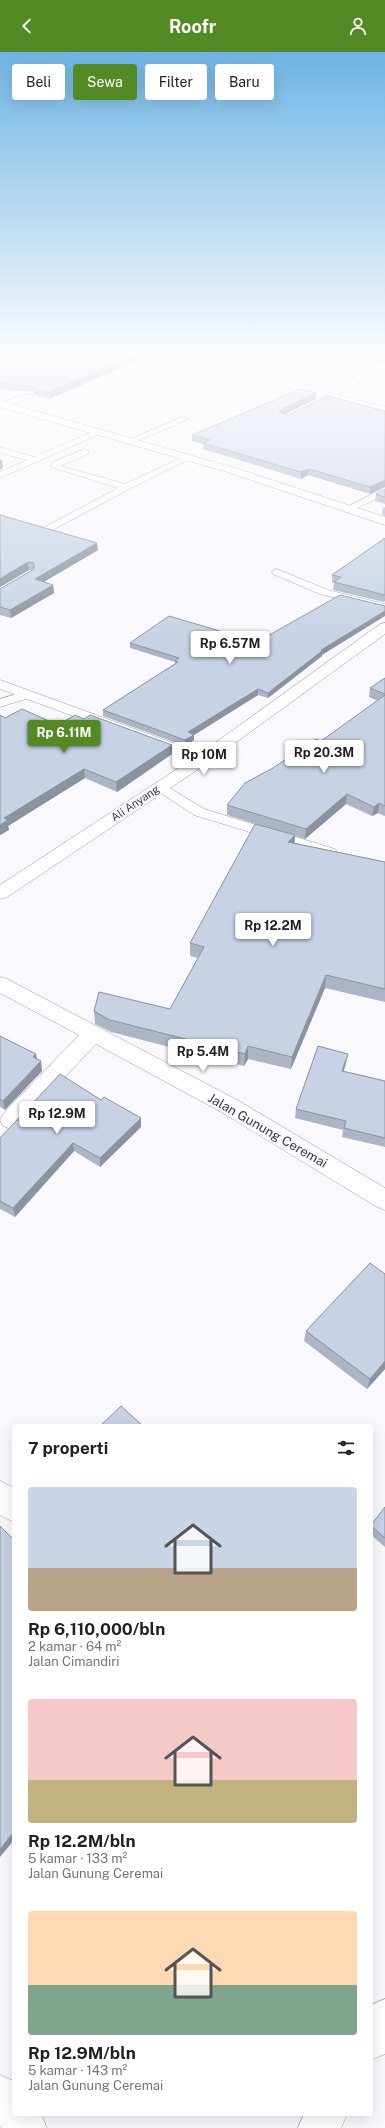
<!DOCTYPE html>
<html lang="id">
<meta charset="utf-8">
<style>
body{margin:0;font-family:"Public Sans",sans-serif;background:#f6f6f6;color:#202124;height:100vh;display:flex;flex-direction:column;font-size:15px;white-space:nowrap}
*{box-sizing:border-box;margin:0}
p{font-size:13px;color:#757577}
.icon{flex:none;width:22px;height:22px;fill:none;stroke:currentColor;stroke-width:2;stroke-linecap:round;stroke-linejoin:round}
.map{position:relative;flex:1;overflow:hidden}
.side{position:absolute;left:12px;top:1372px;width:361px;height:692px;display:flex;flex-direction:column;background:#fff;border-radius:4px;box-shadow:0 4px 16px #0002}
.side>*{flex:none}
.top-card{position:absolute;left:12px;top:12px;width:361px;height:36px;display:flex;gap:8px}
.price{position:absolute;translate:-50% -34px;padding:0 9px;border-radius:4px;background:#fff;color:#222;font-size:13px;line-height:26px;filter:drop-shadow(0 1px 2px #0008)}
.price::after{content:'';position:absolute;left:50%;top:24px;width:12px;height:9px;margin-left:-6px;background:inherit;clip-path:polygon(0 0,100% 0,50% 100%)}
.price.on{background:#548a24;color:#fff}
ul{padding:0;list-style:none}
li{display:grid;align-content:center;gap:8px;height:212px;padding:0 16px}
li span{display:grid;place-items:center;height:124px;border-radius:4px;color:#555}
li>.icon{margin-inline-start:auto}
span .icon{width:72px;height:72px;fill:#fffc;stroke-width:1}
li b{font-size:17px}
h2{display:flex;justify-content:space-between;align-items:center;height:48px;padding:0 16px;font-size:17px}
.tag{padding:0 14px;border-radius:4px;background:#fff;box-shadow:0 4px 16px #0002;font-size:14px;line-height:36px}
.tag.on{background:#548a24;color:#fff}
header{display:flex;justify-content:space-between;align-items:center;height:52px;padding:0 16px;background:#548a24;color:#fff;font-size:18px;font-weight:700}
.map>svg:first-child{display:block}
</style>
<header><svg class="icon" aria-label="back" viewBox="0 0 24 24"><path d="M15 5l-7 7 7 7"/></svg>Roofr<svg class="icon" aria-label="person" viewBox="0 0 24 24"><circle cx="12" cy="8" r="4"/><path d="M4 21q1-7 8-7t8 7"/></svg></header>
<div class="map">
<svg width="385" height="2076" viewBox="0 0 385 2076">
<rect width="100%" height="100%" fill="#f9f8fd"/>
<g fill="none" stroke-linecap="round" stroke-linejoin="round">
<defs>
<path id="service" d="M27 342 34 344 6 355 0 354V351Z
M182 365 189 367 133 391 126 389Z
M97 378 104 380 0 426V420L27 408 0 401V395L34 405Z
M85 397 88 398V402L60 414 125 432 185 404 192 406 129 437 51 479H45V475L118 436 51 415 53 410Z
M385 435V442L352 459 349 460 344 457Z
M277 517 328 538 385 552V558L320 542 273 522 272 520Z
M28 639 32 641 34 643 32 645 0 655V647Z
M160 730 204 757 335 797 337 800 335 803H325L194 763 155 737 154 734Z"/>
<path id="minor" d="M375 313 380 316 378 318 337 343 385 355V361L327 347 326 345 330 339Z
M0 349 232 415 385 465V473L224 419 0 355Z
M0 628 209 704 211 707 209 710H197L0 637Z
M0 925 7 927 239 1049 385 1136V1158L377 1155 223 1061 96 992 19 1074 11 1077 3 1074 0 1068 3 1062 79 983 0 941Z
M0 1429 14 1436V1470L0 1463Z
M385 1947V2002L371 2008V1953Z
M0 2023 14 2029V2062H41L47 2076H2L0 2074Z
M304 2062H347L341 2076H298Z"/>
<path id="tertiary" d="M385 571V582L209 710 7 845 0 847V833L197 704 380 572Z"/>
</defs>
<!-- service casing -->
<use href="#service" stroke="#9a97aa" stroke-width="1"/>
<!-- minor casing -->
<use href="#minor" stroke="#9a97aa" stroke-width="1"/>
<!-- tertiary casing -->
<use href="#tertiary" stroke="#9a97aa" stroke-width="1"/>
<!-- service -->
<use href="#service" fill="#fff" fill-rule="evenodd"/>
<!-- minor -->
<use href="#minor" fill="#fff" fill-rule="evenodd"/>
<!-- tertiary -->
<use href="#tertiary" fill="#fff" fill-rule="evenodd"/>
</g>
<!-- wall -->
<path fill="#abb5c5" d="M6 301H147V304L49 347 34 343 33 340 11 338 0 336V303Z
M331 301H385V312Z
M316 347 285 362 288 363 385 359V435L370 442 308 423 301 427 203 397V392L192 389V383Z
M385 437V452L375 449 376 442Z
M385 455V464L382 463 383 456Z
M0 463 98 498 44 530 53 533 54 541 11 566 0 563V537L32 518H29L0 535Z
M385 486V549L384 550 333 538 334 531 332 530V523Z
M257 590 322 603V604L268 646 258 643 194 683V688L185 694 103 664V658L175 612V610L130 596V591Z
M385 626V764L378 761 372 764 346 752 305 787 295 784V791L385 810V950L325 936 291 1017 248 1007 244 1014 111 980 95 972 94 959 170 957 198 906 190 904V891L272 777 227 763V753L273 716 321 689 378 649 369 645 370 636Z
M5 666 58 673 172 702 117 740 85 726 8 774 9 778 0 783Z
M0 984 37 1007 42 1019 5 1058 0 1055Z
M348 1002 346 1011 344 1019 385 1029V1095L342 1085 343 1078 295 1066 296 1057Z
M101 1048 141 1066V1075L100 1115 74 1099 15 1165 0 1157V1086Z
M385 1222V1317L367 1337 304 1289 306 1279Z
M385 1455V1495L371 1483V1473Z"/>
<!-- shaded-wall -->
<path fill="#8b93a0" d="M140 301H147V304L49 347V340Z
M316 341V347L279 365V360L280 358Z
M2 407 3 416 0 418V408Z
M309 417 308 423 301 427V420Z
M385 428V435L370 442V435Z
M97 491 98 498 35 535V527Z
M28 510 29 518 0 535V527Z
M53 533 54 541 11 566 10 558Z
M385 559V564L322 603V604L268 646V641L321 598Z
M258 637V643L194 683V688L185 694V688L188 680Z
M172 693V702L117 740 116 730Z
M84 717 85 726 8 774 9 778 0 783V773L4 766Z
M347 742 346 752 305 787 306 777Z
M379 751 378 761 372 764 374 755Z
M295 783 294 795 288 790Z
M326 923 325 936 291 1017 292 1005Z
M248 994V1007L244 1014 245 1002Z
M36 1002 38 1011 33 1005Z
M348 1002 346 1011 340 1028 342 1019Z
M41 1009 42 1019 5 1058 3 1049Z
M141 1066V1075L100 1115V1106Z
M73 1091 74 1099 15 1165 13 1156Z
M385 1309V1317L367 1337 370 1327Z
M14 1780V1788L0 1805V1797Z"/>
<!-- building -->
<path fill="#c7d2e5" stroke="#8b93a0" d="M6 301H64L95 309 101 306 100 304 86 301H140L49 340 34 337 32 334 10 332 0 330V303Z
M371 301H385V304Z
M301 337 316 341 280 358 279 360 288 363 328 344 385 359V428L370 435 309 417 301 420 203 391 210 388 192 383Z
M385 437V445L376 442Z
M0 463 97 491 35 527 53 533 10 558 0 555V537L34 517V511L28 510 0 527Z
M385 486V543L334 530 341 525 332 523Z
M340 543 385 554V559L321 598 322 599 268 641 258 637 188 680 194 683 185 688 103 658 178 610 175 609 179 606 130 591 169 564 257 590Z
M385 626V642L370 636Z
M385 643V754L379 751 374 755 347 742 306 777 227 753 245 731 273 716 316 687 321 689Z
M22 657 58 673 75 663 84 667 90 663 172 693 116 730 84 717 4 766 8 768 0 773V663L5 666Z
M255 772 295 783 288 790 385 810V937L326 923 292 1005 248 994 245 1002 110 968 94 959 99 940 170 957 204 895 190 891Z
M0 984 36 1002 33 1005 41 1009 3 1049 0 1047Z
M318 994 348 1002 342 1019 385 1029V1086L344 1076 346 1069 296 1057Z
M60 1022 101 1048 104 1045 141 1066 100 1106 73 1091 13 1156 0 1149V1086Z
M370 1211 385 1222V1309L370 1327 306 1279Z
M121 1354 143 1374H100Z
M385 1455V1486L371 1474V1473Z
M0 1474 14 1488V1780L0 1797Z"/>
<!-- sky -->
<linearGradient id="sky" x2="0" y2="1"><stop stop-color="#6eb4e4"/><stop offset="0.51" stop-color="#fcfcfe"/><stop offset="1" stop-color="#fcfcfe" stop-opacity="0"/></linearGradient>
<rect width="385" height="592" fill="url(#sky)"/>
<g text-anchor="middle" stroke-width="4" stroke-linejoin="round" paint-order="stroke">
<!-- far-street labels -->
<g font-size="11" fill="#3d3b44" stroke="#f9f8fd">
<text transform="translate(135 751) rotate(-34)" y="4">Ali Anyang</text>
</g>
<!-- street labels -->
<g font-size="13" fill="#3d3b44" stroke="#f9f8fd">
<text transform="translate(268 1078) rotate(30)" y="5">Jalan Gunung Ceremai</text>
</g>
</g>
</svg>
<b class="price" style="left:230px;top:613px">Rp 6.57M</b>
<b class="price on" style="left:64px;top:702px">Rp 6.11M</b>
<b class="price" style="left:324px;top:722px">Rp 20.3M</b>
<b class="price" style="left:204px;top:724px">Rp 10M</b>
<b class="price" style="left:273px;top:895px">Rp 12.2M</b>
<b class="price" style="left:203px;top:1021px">Rp 5.4M</b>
<b class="price" style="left:57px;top:1083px">Rp 12.9M</b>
<div class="top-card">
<a class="tag">Beli</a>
<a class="tag on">Sewa</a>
<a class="tag">Filter</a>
<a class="tag">Baru</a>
</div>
<section class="side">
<h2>7 properti<svg class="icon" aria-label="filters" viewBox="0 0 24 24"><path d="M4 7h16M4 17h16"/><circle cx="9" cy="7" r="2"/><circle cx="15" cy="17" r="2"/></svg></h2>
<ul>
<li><span style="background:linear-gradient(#c9d6e8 65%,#b9a48a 0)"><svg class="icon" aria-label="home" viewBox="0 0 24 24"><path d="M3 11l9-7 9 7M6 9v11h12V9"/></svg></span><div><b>Rp 6,110,000/bln</b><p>2 kamar · 64 m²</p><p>Jalan Cimandiri</p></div></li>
<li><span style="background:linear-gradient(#f6c9c9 65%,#c2b280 0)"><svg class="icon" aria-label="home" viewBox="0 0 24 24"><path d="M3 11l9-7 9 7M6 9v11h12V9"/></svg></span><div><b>Rp 12.2M/bln</b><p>5 kamar · 133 m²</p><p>Jalan Gunung Ceremai</p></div></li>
<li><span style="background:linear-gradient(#ffd9b3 60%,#7fa58c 0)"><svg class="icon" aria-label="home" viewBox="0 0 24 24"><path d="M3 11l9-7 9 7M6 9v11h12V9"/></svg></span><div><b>Rp 12.9M/bln</b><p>5 kamar · 143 m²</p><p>Jalan Gunung Ceremai</p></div></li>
</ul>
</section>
</div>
